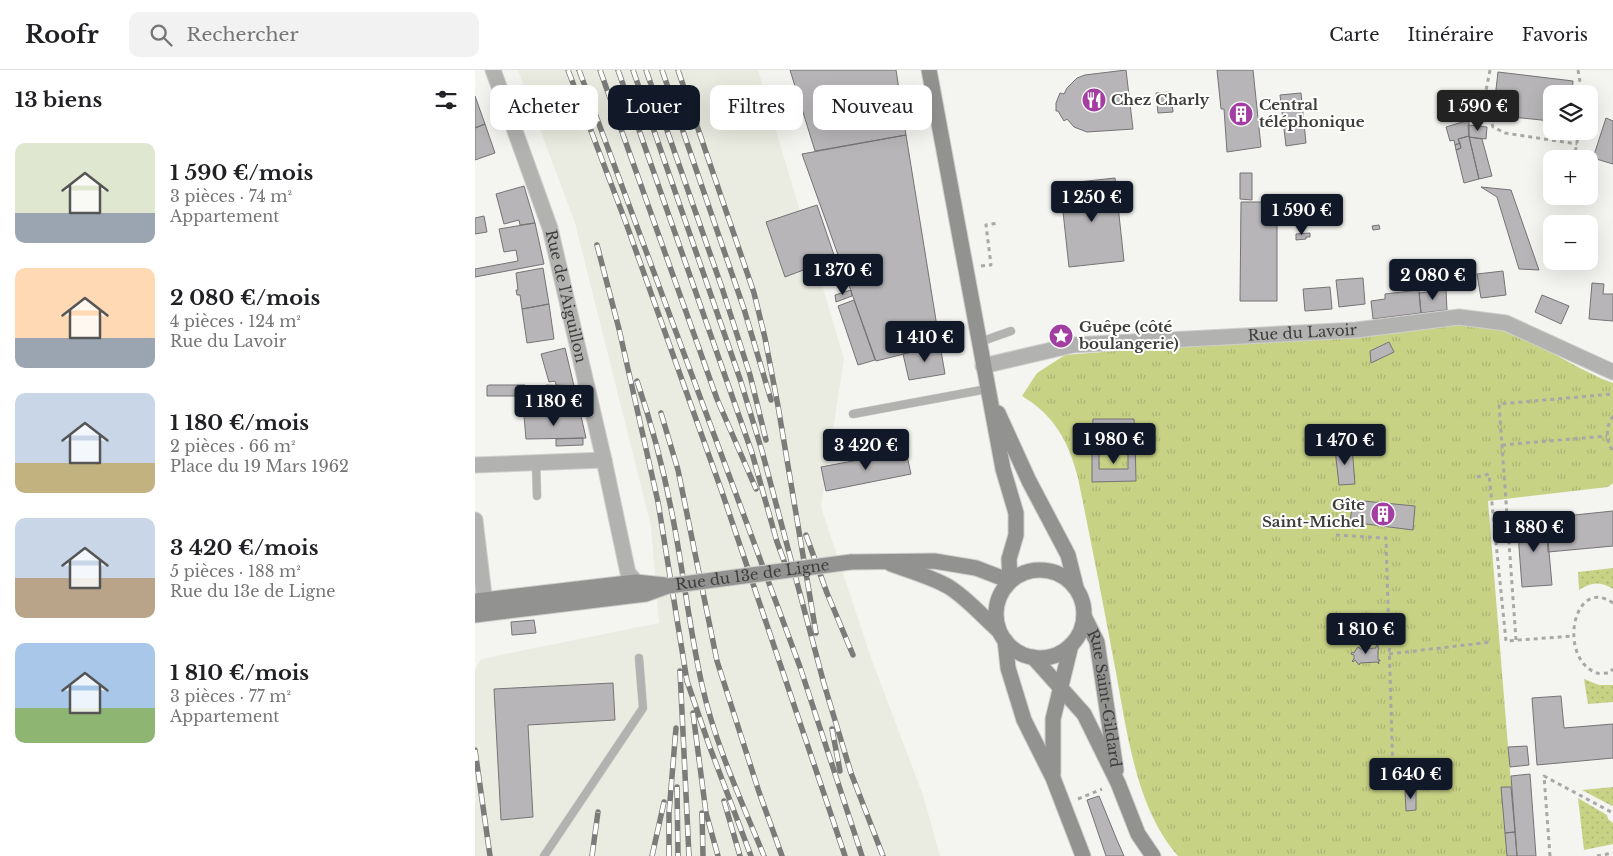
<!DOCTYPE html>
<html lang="fr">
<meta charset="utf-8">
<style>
body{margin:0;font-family:"Libre Baskerville",serif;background:#f2f2f2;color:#202124;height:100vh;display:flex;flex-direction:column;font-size:19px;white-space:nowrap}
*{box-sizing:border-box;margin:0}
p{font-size:16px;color:#757577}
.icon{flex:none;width:28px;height:28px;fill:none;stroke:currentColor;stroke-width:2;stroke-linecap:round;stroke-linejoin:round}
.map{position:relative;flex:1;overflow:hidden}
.panel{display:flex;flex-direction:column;background:#fff;width:475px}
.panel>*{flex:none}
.guide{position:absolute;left:15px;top:15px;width:475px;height:45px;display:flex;gap:10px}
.tools{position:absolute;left:1068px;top:15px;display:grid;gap:10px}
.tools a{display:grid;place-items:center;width:55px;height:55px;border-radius:10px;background:#fff;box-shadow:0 5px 20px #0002;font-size:25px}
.price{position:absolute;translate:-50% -42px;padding:0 11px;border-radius:5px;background:#111827;color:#fff;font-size:16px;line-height:32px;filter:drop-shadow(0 1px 2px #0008)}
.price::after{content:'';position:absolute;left:50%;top:30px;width:15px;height:11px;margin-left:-8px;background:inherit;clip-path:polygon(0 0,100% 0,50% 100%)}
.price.active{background:#222;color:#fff}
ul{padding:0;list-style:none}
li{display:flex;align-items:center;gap:15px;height:125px;padding:0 15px}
li span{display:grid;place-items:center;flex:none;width:140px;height:100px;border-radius:10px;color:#555}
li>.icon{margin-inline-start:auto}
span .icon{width:60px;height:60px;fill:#fffc;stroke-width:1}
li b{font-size:21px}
h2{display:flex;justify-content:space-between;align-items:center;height:60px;padding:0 15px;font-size:21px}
.tag{padding:0 18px;border-radius:10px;background:#fff;box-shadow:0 5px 20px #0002;font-size:18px;line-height:45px}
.tag.active{background:#111827;color:#fff}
header{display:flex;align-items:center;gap:30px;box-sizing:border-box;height:70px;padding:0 25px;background:#fff;border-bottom:1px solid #e0e0e0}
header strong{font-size:24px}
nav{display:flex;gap:28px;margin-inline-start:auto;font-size:18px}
.search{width:350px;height:45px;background:#f2f2f2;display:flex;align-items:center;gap:12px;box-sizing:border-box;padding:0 18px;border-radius:10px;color:#757577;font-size:19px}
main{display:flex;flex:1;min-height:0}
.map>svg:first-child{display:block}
</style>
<header>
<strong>Roofr</strong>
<div class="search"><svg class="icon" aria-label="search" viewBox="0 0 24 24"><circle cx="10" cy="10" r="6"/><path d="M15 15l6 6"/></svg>Rechercher</div>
<nav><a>Carte</a><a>Itinéraire</a><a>Favoris</a></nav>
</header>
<main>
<section class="panel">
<h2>13 biens<svg class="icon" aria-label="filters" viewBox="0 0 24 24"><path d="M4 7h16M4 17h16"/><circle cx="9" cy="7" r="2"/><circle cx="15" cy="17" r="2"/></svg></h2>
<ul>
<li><span style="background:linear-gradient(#dfe7d0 70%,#9aa5b1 0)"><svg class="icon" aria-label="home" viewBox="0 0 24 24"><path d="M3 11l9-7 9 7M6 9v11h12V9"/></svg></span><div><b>1 590 €/mois</b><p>3 pièces · 74 m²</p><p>Appartement</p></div></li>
<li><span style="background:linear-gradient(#ffd9b3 70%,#9aa5b1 0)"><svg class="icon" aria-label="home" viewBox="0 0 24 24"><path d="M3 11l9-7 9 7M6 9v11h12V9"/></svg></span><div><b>2 080 €/mois</b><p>4 pièces · 124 m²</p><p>Rue du Lavoir</p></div></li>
<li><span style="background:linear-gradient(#c9d6e8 70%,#c2b280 0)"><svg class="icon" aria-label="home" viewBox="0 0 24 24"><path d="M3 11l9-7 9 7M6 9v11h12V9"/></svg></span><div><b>1 180 €/mois</b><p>2 pièces · 66 m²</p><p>Place du 19 Mars 1962</p></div></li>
<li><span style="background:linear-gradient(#c9d6e8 60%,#b9a48a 0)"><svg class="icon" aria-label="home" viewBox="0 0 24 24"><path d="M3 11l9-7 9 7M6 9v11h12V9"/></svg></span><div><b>3 420 €/mois</b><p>5 pièces · 188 m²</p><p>Rue du 13e de Ligne</p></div></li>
<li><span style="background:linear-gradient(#a9c7e8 65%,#8fb573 0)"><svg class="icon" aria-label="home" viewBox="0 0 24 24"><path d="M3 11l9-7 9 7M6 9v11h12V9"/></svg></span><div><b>1 810 €/mois</b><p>3 pièces · 77 m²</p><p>Appartement</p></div></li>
</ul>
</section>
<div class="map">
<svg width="1138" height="786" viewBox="0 0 1138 786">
<defs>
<pattern id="grass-dots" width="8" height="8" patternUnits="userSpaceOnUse" patternTransform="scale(1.25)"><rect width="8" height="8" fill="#c8d285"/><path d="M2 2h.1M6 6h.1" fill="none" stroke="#adb574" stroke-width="1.8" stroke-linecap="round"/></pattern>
<pattern id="park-tufts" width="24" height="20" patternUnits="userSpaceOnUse" patternTransform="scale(1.25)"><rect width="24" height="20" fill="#c8d285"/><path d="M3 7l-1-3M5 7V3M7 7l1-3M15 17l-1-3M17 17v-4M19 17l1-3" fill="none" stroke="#adb574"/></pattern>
</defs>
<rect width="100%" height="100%" fill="#f4f4f1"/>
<!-- built -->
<path fill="#eaece1" d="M43 0H283L369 289 346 437 396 588 448 725 465 786H0V600L6 589 184 553 176 456 100 153Z"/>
<!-- grass -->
<path fill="url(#grass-dots)" d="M1138 498V519C1125 511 1116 512 1104 520L1103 502Z
M1109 609 1124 615H1138V632L1113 634Z
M1138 717V735L1137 736 1107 720Z
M1103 728 1132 745 1133 749 1138 753V774L1109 780Z"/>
<!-- park -->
<path fill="url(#park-tufts)" d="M987 253C1001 255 1016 256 1030 261 1067 273 1100 299 1138 313V413L1133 417 1013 431 1042 786H703C658 735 651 651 638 587 627 527 615 467 603 408 594 372 579 345 547 326L562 303 590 285Z"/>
<!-- building -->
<path fill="#b7b5b7" stroke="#757375" d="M315 0H421L431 65 340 81Z
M651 0 658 59 612 62 599 57 592 49 589 51 583 41H581V33L585 23 589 24 592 18 602 8 610 5Z
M742 0H778L786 77 752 82 749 39H746Z
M1023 2 1098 11 1097 24H1076V51L1018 45Z
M696 22 698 42 683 43 681 23Z
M826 23 831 73 811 76 805 25Z
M0 26 10 54 0 58Z
M1131 48 1138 51V94L1118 88Z
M994 50V66L983 69 985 73 980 75 979 70 975 71 971 57Z
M10 54 20 83 0 90V58Z
M993 55 1012 57 1011 69 994 67Z
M431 65 465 275 401 291 327 84Z
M994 66 1004 109 989 113 981 80 986 78 983 69Z
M994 67 1007 69 1017 106 1004 109Z
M985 73 986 78 981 80 980 75Z
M765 103H777V130L765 129Z
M640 108 649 191 594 197 585 114Z
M49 116 60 153 45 155 44 150 29 154 21 124Z
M1006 117 1036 120 1064 200 1044 199 1022 127Z
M766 132H802V231H765Z
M342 135 360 188 310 207 291 152Z
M9 146 12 162 0 164V148Z
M60 153 69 194 0 207V199L43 191 41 180 29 182 24 159Z
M904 155 905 159 898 160 897 156Z
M835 163V167H831V169L821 170V164Z
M68 198 74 234 47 239 45 225H42L41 220H43L41 203Z
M1028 201 1031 225 1006 228 1002 204Z
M888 208 890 234 864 237 861 210Z
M1117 213 1129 214 1128 224H1138V251L1114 249Z
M855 217 857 239 830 241 828 219Z
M376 220 377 226 361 232 360 225Z
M944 220 946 243 898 249 896 231 910 229V224Z
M971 220 972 240 946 243 944 223Z
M1067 225 1094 236 1086 254 1060 242Z
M379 230 400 290 383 295 363 236Z
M74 234 79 269 52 273 47 239Z
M914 272 919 282 896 293 895 281Z
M465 275 470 304 434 310 428 284Z
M90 278 99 316 81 315 80 311 74 312 66 284Z
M14 315H50V326H12V316Z
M71 315 99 316 106 346H52V341L57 342 58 339H67L69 342H78L77 332H61L60 327H72Z
M66 322H72V327H66Z
M49 346H106L111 368 51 369Z
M618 349H659L660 367H617Z
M617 367H624V399H653V367H660L661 411 617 412Z
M108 368V375L81 376V369Z
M877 377 880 414 864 415 860 379Z
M431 381 436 404 351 421 346 397Z
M878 430 940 436 938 460 875 452Z
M1138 441V476L1073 482 1071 448Z
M1071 448 1077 515 1047 517 1042 451Z
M59 550 61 563 37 565 36 552Z
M903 575V578H904L903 580V590H905V591H903L904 594 902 592 885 593 884 595 880 590 878 592 877 591 879 589V585L876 584 877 582 879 583 882 578 884 577 885 579 901 578V576Z
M138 613 140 650 53 655 58 747 26 750 19 619Z
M1086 626 1089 658 1138 654V688L1062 695 1057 628Z
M1052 676 1054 695 1035 697 1033 677Z
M1055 704 1061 786H1042L1036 706Z
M1026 717H1036L1040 762 1030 763Z
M941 720V740L931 741 930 721Z
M624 726 642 770 649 786H631L612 730Z
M1040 762 1042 786H1032L1030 763Z"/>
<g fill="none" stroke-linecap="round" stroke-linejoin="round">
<defs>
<path id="lane" d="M505 272 536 261
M378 344 512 319
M61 393 62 426
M69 786 168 638 164 588"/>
<g id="street">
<path id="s1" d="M18 0 75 158 129 390 153 503 161 512"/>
<path id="s2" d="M508 296 598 275 881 260 984 247 1031 253 1138 302"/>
<path d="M0 395 129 390"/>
<path d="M0 450 11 542"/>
</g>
<g id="secondary">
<path d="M523 343 554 411 593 485 601 517"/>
<path d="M376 492 459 491 501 498 535 511 534 489 541 465V443L528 399 454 0"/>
<path d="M416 494C435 501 457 507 474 517 493 529 508 547 524 561"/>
<circle cx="565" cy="544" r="44"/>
<path d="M0 531 161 512 190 515"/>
<path d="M0 545 171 524 193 516"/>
<path id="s3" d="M609 546 622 572 641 700"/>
<path d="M530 570 533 598 549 650 578 708 608 786"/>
<path d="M558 587 609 644 643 713 663 764 678 786"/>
<path d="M578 704V649L596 575"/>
</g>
</defs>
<!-- lane casing -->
<use href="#lane" stroke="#cfcfcd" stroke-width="9"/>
<!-- street casing -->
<use href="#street" stroke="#cfcfcd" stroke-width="17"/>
<!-- secondary casing -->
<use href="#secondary" stroke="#cfcfcd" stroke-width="17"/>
<!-- path -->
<path stroke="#a8a8a6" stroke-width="3" stroke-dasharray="4 4" stroke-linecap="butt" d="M1015 0 1009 31 1018 57 1030 63 1102 74
M1103 0 1107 24
M1099 89 1104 61
M506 196 516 195 511 155 523 153
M1138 346C1130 358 1131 370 1138 382
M1027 375 1132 366
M1002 407 1014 404 1031 571 1098 566
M861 465 911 468 918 704
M1138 533C1098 505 1082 589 1122 603 1125 604 1130 603 1134 603L1138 599
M1041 570 1024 334 1138 324
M914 584 1016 572
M603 729 627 719
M1075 786 1069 706 1138 743
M1122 786 1138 783"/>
<!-- lane -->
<use href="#lane" stroke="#b2b3b1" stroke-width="8"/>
<!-- street -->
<use href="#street" stroke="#b2b3b1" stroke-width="15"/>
<!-- secondary -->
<use href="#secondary" stroke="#929391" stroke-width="15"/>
<defs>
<path id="rail" d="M93 0 151 153 247 422 370 786
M104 0 325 597 387 786
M125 0 242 329 281 419
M143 0 277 383 302 472 312 499
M158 0 265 309 287 381 349 614 376 703 408 786
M171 0 247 218 275 305 291 370
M187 0 269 239 296 330
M203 0 279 223 290 268 303 336 341 563
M122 175 144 259 183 432 212 611 234 675 276 786
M162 311C178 358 190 405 199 454 209 507 215 562 227 615 240 674 266 730 289 786
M186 343 203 400 242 591 284 722 307 786
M331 465 352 523 378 585
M205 601 214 786
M218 643 231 743 243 786
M357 659 365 701
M0 680 15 786
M202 717 203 786
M249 731 265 786
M227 743 228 786
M117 786 123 742
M177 786 189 732
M194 786V743L201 658"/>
</defs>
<!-- rail casing -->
<use href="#rail" stroke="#7b7b79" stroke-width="5.5"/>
<!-- rail -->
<use href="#rail" stroke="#fffffe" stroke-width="4" stroke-dasharray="11" stroke-linecap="butt"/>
<defs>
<g id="secondary-bridge">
<path id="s4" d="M193 516 376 492"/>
</g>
</defs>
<!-- secondary-bridge casing -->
<use href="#secondary-bridge" stroke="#cfcfcd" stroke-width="17" stroke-linecap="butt"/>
<!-- secondary-bridge -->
<use href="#secondary-bridge" stroke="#929391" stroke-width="15"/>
</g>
<!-- icons -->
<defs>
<symbol id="restaurant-disc" viewBox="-11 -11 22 22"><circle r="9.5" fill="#a23da2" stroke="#fffffe"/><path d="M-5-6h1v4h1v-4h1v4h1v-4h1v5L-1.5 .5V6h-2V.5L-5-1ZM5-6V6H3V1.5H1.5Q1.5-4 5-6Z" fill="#fff"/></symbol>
<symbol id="building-disc" viewBox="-11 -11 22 22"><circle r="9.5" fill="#a23da2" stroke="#fffffe"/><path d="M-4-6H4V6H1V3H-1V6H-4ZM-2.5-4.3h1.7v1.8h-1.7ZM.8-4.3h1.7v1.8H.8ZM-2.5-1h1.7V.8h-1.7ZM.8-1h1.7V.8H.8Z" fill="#fff"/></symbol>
<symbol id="sight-disc" viewBox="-11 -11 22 22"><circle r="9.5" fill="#a23da2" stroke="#fffffe"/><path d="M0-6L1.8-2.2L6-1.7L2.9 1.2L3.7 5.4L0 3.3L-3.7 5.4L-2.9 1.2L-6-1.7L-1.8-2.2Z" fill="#fff"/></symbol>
</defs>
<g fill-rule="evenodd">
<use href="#restaurant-disc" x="605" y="16" width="28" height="28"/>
<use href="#building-disc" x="752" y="30" width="28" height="28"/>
<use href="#sight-disc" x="572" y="252" width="28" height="28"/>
<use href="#building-disc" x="894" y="430" width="28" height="28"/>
</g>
<g text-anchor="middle" stroke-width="4" stroke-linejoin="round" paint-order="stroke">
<!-- poi labels -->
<g font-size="15" font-weight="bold" fill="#3d3d3c" stroke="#fffffe" text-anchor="start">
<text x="636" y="35">Chez Charly</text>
<text x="784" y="40">Central<tspan x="784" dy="17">téléphonique</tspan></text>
<text x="604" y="262">Guêpe (côté<tspan x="604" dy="17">boulangerie)</tspan></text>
<text x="890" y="440" text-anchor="end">Gîte<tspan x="890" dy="17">Saint-Michel</tspan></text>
</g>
<!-- street labels -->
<g font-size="15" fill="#3d3d3c" stroke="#fffffe">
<text dy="5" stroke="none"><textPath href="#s1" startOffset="238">Rue de l'Aiguillon</textPath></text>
<text dy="5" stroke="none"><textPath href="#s2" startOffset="322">Rue du Lavoir</textPath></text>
<text dy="5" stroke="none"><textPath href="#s4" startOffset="85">Rue du 13e de Ligne</textPath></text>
<text dy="5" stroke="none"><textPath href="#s3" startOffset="86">Rue Saint-Gildard</textPath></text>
</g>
</g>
</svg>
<div class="tools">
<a><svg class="icon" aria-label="layers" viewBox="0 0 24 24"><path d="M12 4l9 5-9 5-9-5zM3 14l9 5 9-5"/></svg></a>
<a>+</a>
<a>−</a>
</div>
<b class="price active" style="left:1003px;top:62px">1 590 €</b>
<b class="price" style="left:617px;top:153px">1 250 €</b>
<b class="price" style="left:827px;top:166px">1 590 €</b>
<b class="price" style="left:368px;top:226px">1 370 €</b>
<b class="price" style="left:958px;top:231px">2 080 €</b>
<b class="price" style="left:450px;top:293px">1 410 €</b>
<b class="price" style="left:79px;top:357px">1 180 €</b>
<b class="price" style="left:639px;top:395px">1 980 €</b>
<b class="price" style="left:870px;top:396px">1 470 €</b>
<b class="price" style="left:391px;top:401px">3 420 €</b>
<b class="price" style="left:1059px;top:483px">1 880 €</b>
<b class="price" style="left:891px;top:585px">1 810 €</b>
<b class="price" style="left:936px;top:730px">1 640 €</b>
<div class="guide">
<a class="tag">Acheter</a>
<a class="tag active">Louer</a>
<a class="tag">Filtres</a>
<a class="tag">Nouveau</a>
</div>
</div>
</main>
